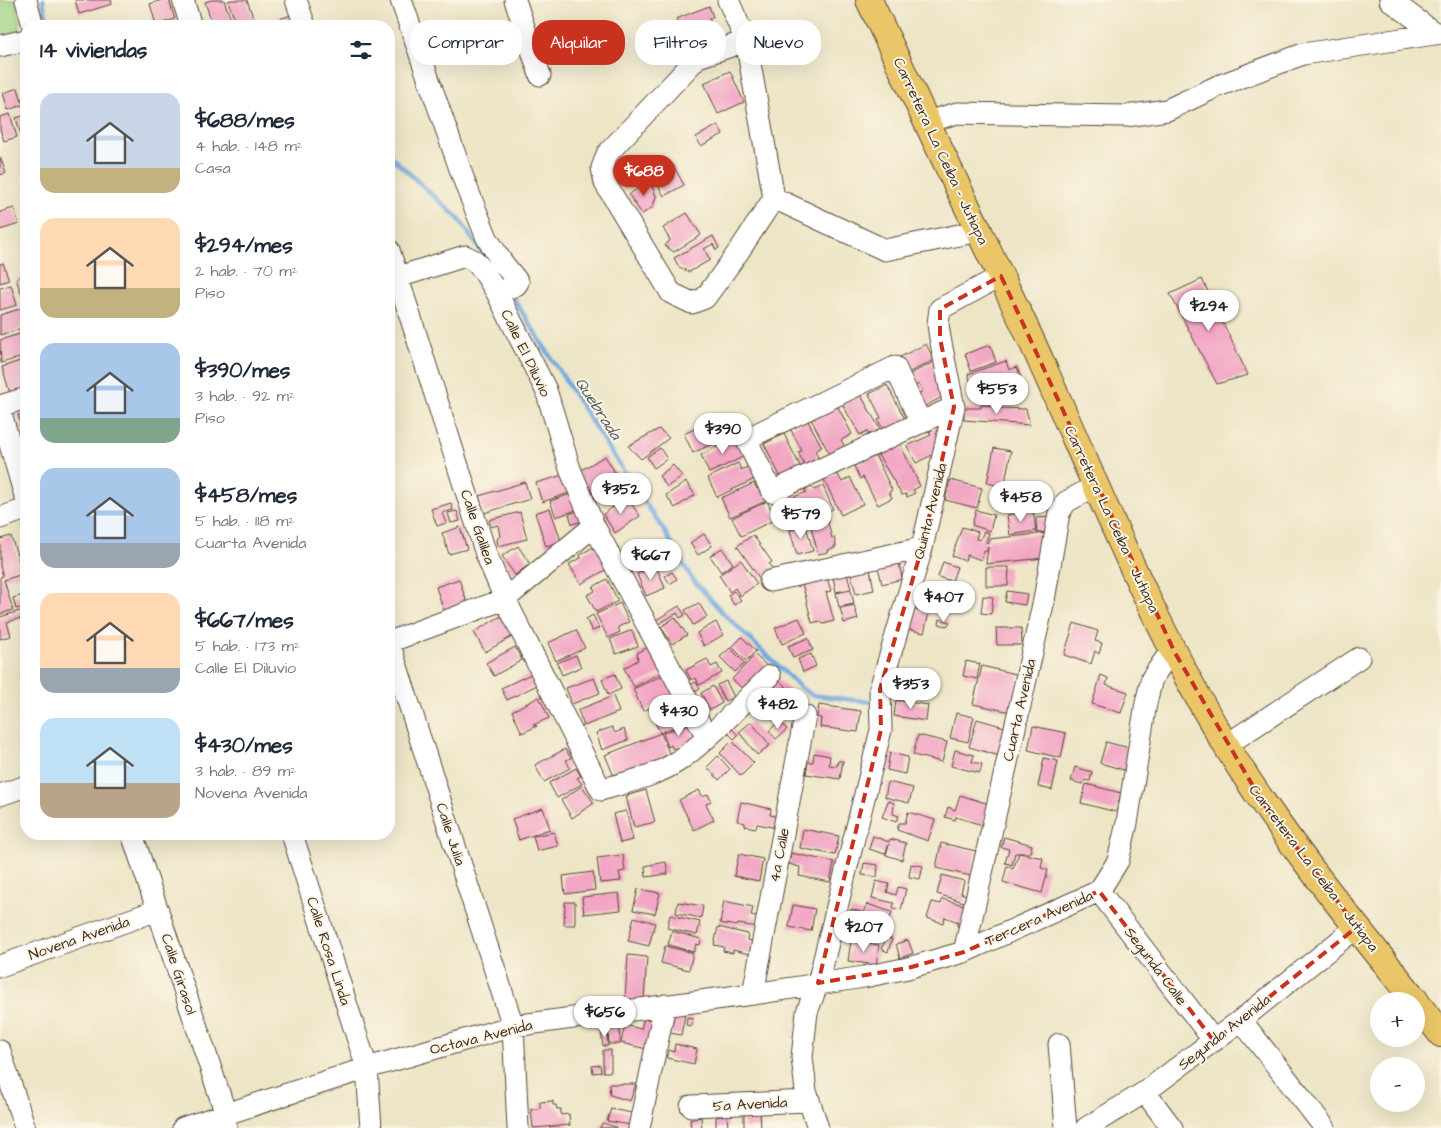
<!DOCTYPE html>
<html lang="es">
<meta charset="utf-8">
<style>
body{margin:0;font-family:"Architects Daughter",sans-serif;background:#f2f2f3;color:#1f2937;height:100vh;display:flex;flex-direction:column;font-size:19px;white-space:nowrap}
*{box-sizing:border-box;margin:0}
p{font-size:16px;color:#747a83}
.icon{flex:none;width:28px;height:28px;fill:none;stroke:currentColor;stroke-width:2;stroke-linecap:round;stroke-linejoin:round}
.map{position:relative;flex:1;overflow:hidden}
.drawer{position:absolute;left:20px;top:20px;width:375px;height:820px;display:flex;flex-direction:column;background:#fff;border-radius:20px;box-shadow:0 5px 20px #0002}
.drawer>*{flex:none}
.guide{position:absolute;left:410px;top:20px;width:475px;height:45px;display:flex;gap:10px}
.controls{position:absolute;left:1370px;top:992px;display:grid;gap:10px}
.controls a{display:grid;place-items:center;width:55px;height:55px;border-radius:50%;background:#fff;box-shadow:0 5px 20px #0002;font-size:25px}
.price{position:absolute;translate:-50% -42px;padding:0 11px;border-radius:18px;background:#fff;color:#222;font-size:16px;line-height:32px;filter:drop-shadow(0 1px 2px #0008)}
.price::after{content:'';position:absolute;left:50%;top:30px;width:15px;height:11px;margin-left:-8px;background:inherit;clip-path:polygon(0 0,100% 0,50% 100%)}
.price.current{background:#c8321e;color:#fff}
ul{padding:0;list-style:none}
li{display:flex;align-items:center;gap:15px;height:125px;padding:0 20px}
li span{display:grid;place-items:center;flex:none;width:140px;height:100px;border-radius:15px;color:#555}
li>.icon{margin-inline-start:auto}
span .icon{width:60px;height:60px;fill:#fffc;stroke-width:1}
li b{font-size:21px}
h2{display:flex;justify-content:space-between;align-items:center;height:60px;padding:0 20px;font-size:21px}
.tag{padding:0 18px;border-radius:20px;background:#fff;box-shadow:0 5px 20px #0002;font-size:18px;line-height:45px}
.tag.current{background:#c8321e;color:#fff}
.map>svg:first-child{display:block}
</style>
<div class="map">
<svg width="1441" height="1128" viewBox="0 0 1441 1128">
<rect width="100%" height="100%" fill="#fcf5e5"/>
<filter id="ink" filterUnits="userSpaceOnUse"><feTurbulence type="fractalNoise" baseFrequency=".02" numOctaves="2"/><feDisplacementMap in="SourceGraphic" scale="10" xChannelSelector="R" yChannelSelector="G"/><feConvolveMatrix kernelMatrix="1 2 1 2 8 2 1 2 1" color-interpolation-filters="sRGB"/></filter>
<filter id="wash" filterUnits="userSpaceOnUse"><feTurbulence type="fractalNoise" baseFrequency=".0096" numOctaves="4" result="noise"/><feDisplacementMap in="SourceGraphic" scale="20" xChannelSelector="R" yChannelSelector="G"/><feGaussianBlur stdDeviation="1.12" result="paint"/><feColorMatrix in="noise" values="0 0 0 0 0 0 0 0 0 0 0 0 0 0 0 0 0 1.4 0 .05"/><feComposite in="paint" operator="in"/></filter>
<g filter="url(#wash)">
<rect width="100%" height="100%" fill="#ede5c6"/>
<!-- green -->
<path fill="#9cd080" stroke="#6c7d4f" d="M0 0H16L21 33 0 37Z"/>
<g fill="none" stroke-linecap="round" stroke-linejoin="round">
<!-- stream -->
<path stroke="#6fa9df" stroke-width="4.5" d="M43 0 48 26
M389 155 459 219 487 260
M510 293 607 446 663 529 692 579 724 614 800 687 812 695 871 702"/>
</g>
<g id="blocks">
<!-- building -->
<path fill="#f2a6c4" d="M75 0H111L112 4 79 14Z
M162 0H169L175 19 156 25 150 4Z
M212 0H224L231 20 213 26 205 2Z
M232 0H247L254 20 237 26 228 1Z
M709 6 713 17 709 18 714 31 685 42 676 19Z
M295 14 299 26H256Z
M730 71 744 102 718 114 704 83Z
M18 88 23 105 8 110 3 93Z
M10 114 17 137 4 141 0 129V117Z
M26 115V134L21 135 16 118Z
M718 125 723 134 701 146 696 137Z
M0 157 6 173 0 175Z
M673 165 684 185 664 196 653 177Z
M649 179 656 196 653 207 642 214 629 195Z
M14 208 19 224 0 230V212Z
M687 213 701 235 674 252 665 246 670 240 663 228Z
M713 236 719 248 716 250 713 244 704 249 710 260 689 272 679 267 674 258Z
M3 263 9 280 0 283V264Z
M26 275V300L24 301 16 279Z
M1202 279 1248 375 1217 384 1170 294Z
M11 285 17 305 0 310V288Z
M26 307V327L0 335V315Z
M26 332V356L1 363 0 340Z
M926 344 934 360 906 374 898 358Z
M990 345 996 362 971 371 965 354Z
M26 359V388L10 393 2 367Z
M1006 361 1009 370 1017 367 1021 378 1011 381 1013 386 976 399 968 374Z
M934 362 950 393 925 406 918 394 923 391 919 384 912 388 906 376Z
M887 385 907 423 886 434 878 420 881 418 869 394Z
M859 392 881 431 870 437 867 431 860 435 841 402Z
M837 405 852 434 841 440 845 447 830 455 811 419Z
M981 405 1000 406 1001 408 1026 409 1030 425 964 420V408H981Z
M26 412V441L18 415Z
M724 415 733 434 693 453 684 434Z
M807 419 822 447 815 451 820 461 806 468 798 452 802 451 790 428Z
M938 425 945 433 938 452 916 463 907 446 931 435 929 432Z
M659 429 669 438 641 459 628 446Z
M784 434 802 470 782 480 764 444Z
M736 437 745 456 709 473 701 455Z
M389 439 393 453 389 454Z
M900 444 920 486 913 490 915 493 907 497 906 494 902 495 877 453 888 446 891 448Z
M660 448 667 459 654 468 647 457Z
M994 448 1011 451 1004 487 987 483Z
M875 455 892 490 889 492 892 498 878 505 863 477 860 479 854 466Z
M605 456 621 482 593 498 578 472Z
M738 463 741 470 751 465 757 478 717 497 708 478Z
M673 465 682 476 667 487 659 476Z
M837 473 842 482 850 477 863 504 841 515 824 480Z
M563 475 569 493 542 502 536 483Z
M950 480 982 488 977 508 945 500Z
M525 482 530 499 484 513 479 496Z
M686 482 695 495 675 508 666 495Z
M754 483 757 489 763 486 769 500 730 517 721 498Z
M823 486 833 509 810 519 806 509 797 513 791 498 807 492 804 490 812 487 814 490Z
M1036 487 1037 490 1042 489 1045 501 1030 504 1029 502 1025 504V507L1019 508 1015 492Z
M577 492 582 508 556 517 550 501Z
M627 498 640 516 615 533 603 514Z
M767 501 776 519 741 536 732 518Z
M451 503 453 510 442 513 446 523 437 526 431 509Z
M550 508 561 541 546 546 535 513Z
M583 509 587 520 572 524 569 514Z
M976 510 994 515 990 531 972 525Z
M457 511 460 521 451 523 448 513Z
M1033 511 1036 531 1010 535 1007 515Z
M520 512 527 539 498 546 497 539 500 536 498 525 491 527 489 520Z
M1051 517 1048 532 1037 533 1036 518Z
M827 519 832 538 834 537 836 546H834L835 548 828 550 829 552 818 554 810 523Z
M806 526 813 551 797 555 790 530Z
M460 527 467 549 449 554 442 533Z
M962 527 978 532 976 539 980 540 984 531 989 533 986 542 989 543V539L1047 533 1044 558 986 564 988 547 987 551H984L981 560 967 555 965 561 952 556Z
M704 534 712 546 698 555 690 543Z
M753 535 772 562 769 564 773 570 760 579 737 546Z
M11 536 23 574 4 580 13 610 0 614V577L3 576 0 566V539Z
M639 540 647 553 630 563 622 550Z
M518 546 530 564 515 575 502 556Z
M595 546 607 569 581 584 569 564 581 558 580 555Z
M722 548 733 564 721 572 710 556Z
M663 554 668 564 659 568 654 558Z
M741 560 757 584 740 596 735 588 730 592 719 575Z
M899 562 902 579 882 584 878 567Z
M943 562 957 567 952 581 938 577Z
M656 566 665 588 646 596 637 574Z
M986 567H1009L1008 586H986Z
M870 569 874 590 856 594 851 573Z
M672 572 677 579 670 584 665 576Z
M847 574 851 589 836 592 833 577Z
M827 577 831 591 826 592 834 621 823 624 820 621 812 623 802 583Z
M459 579 468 606 445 614 436 587Z
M607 579 618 601 596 612 587 595 595 591 593 587Z
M851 590 854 604 839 607 836 593Z
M734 591 741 600 734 605 728 595Z
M1007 591 1027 594 1025 605 1005 602Z
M26 594V606L16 609 13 598Z
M983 596 993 597 991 614 981 613Z
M620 603 629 622 618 627 620 632 608 638 596 614Z
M699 603 707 617 693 625 685 610Z
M854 605 858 619 844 623 840 608Z
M679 606 685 615 680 618 677 613 659 624 656 620Z
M911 609 929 613 924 633 906 629Z
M23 610 25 617 7 622 11 636 0 639V617Z
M593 615 599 628 592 631 586 619Z
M501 616 513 636 485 652 474 632Z
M675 617 687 635 672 644 661 627Z
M799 618 806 633 782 644 775 628Z
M940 619 950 622 947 626 939 624Z
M716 622 723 635 704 646 697 633Z
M1074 623 1098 631 1095 641 1102 643 1099 654 1095 651 1091 664 1064 655Z
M996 628H1021L1022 645H997Z
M576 630 585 648 556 661 548 643Z
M632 630 638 646 616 654 610 639Z
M742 637 756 651 746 661 732 647Z
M808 638 813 650 793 658 788 646Z
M652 645 665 671 634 687 624 668 638 660 637 653Z
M515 647 522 660 494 676 486 663Z
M730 648 745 663 735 672 720 657Z
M811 654 816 666 803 672 798 659Z
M576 655 581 667 562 675 557 663Z
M755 655 770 669 747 693 732 679Z
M707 659 711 667 717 664 722 673 699 685 696 678 691 680 686 670Z
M966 661 980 664 977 679 963 676Z
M982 666 1019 675 1011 712 973 704Z
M668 673 678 695 643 711 633 689Z
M531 674 537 685 507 700 501 688Z
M615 674 621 689 608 695 602 679Z
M1101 675 1108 678 1106 685 1128 692 1121 713 1092 704Z
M594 678 600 693 572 704 566 688Z
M777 678 799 700 785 715 772 702 774 700 765 690Z
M726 681 734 697 725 701 717 685Z
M696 682 700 689 694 692 690 685Z
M713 686 722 703 710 710 701 693Z
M763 693 770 699 764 706 757 699Z
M613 696 619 712 584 726 578 710Z
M539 697 549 718 533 725 537 726 522 733 512 711Z
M676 699 686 722 660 733 650 710Z
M896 700 928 705 926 721 894 716Z
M819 705 861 711 858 732 820 727 821 718 817 717Z
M956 713 974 717 968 742 950 738Z
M977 719 1008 728 1000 756 969 747Z
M779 721 787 729 776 739 769 731Z
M751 722 770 745 757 755 739 732Z
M689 724 695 741 673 749 671 745 668 747 663 733Z
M1033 726 1066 733 1061 758 1028 750Z
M612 727 615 733 624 729 628 740 602 750 596 733Z
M732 729 738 735 734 739 728 733Z
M661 733 671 758 616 781 605 755Z
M918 735 947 742 942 762 913 755Z
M732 741 754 763 741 776 720 753Z
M1106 742 1133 749 1127 771 1100 763Z
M565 749 571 758 566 760 570 768 544 782 535 765Z
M955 750 974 755 972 762 982 764 980 773 951 766Z
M814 753 830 756 829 765 837 766 838 761H843L840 779 806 774 808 762H813Z
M890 753 908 757 905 774 887 770Z
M718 756 730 769 719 780 707 767Z
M1044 758 1058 761 1052 790 1038 787Z
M1075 767 1092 772 1090 781 1085 780 1082 784 1071 781Z
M576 768 581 776 577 778 582 784 557 798 549 783Z
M888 782 913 788 909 803 885 797Z
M1086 784 1121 793 1116 812 1081 803Z
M582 786 594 803 572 818 561 800Z
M646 790 655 822 634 827 626 796Z
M699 790 703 797 708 794 711 801 706 804 714 820 694 830 679 800Z
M960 795 989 804 982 825 956 817 955 820 945 817 948 807 955 810Z
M888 801 894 803 893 814 899 816 896 822 882 817Z
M741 802 771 809 770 815 779 817 777 828 757 824 756 828 745 826V823L737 821Z
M543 808 550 829 519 840 512 819Z
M626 811 633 840 620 843 613 814Z
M908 812 935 820 928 841 897 830 899 823H905Z
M803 829 839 836 835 855 800 848Z
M554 832 558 846 537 851 533 836Z
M873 836 889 842 890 839 906 843 902 860 886 855 889 844 885 854 869 849Z
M1004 837 1032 845 1030 853H1015L1012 865 1005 863 1009 849 1001 847Z
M941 843 976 851 971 876 936 868Z
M791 853 834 862 830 882 799 876 800 867 789 864Z
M1019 853 1043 858 1041 868 1048 870 1042 893 1003 882 1007 866 1013 869Z
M739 854 763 859 759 881 734 876Z
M623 855 625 871 619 872 621 881 600 883 597 858Z
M666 862 668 874 646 877 645 866Z
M864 863 878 865 877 877 862 875Z
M911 864 923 866 920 879 909 877Z
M593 872 595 890 565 894 563 876Z
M942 875 964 881 961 893 966 895 964 902 937 894Z
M876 881 889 884 887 892 896 895 898 887 906 889 901 910 893 908 894 903 872 898Z
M638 889 660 893 655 914 633 910Z
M619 893 621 910 584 914 582 897Z
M942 899 967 906 961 928 957 926 958 922 945 917 943 923 927 918 932 902 941 904Z
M724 901 753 907 751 916 760 918 758 927 738 924 737 926 720 923Z
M565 902H575V925H564Z
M678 902 703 906 701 918 676 913Z
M867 904 892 912 884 938 846 927 851 909 864 913Z
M793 905 815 909 811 931 789 927Z
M670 915 700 922 697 935 667 928Z
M634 917 655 923 649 946 628 941Z
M718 927 748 934 747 940 755 942 753 955 733 950V953L723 951 724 947 714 945Z
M672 931 701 939 700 945 696 944 694 952 668 945Z
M887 938 892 939 888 952 881 949Z
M908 940 913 953 900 958 896 944Z
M851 941 879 945 876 965 848 961Z
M665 946 693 953 689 970 661 963Z
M628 955 647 957 644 1000 625 999Z
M675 1013 685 1015 681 1035 670 1033Z
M644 1017 658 1020 651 1050 621 1043 625 1025 641 1029Z
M687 1017 693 1018 692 1026 686 1025Z
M620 1029V1044H609L608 1030Z
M601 1031H607L608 1046H603Z
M675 1044 697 1049 694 1064 667 1058 669 1050 674 1052Z
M603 1050H611V1072H603Z
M600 1065 601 1072 593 1073 592 1066Z
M609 1084H636L630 1101 610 1095Z
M553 1101V1105H556L557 1109H561V1115L569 1114 570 1125 533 1128 531 1109H540V1102Z
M611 1109 632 1113 631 1125 607 1121Z
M760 1112 761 1128H744V1115Z
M727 1115 728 1128H716V1117Z
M701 1117 702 1128H691L690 1120Z
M602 1123 616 1127V1128H600Z"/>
</g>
</g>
<g filter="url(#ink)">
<use href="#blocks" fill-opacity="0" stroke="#564637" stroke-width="1"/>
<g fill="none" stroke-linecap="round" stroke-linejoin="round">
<defs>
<path id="minor" d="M26 0 33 26
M183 0 191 26
M296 0 305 26
M401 0 466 186 487 238 502 262 518 282 516 285 497 293
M515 0 540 75
M728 0 746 41 774 198 739 251 705 298 692 303 671 293 605 183 602 168 607 154 698 57 746 41
M1390 0 1436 34
M0 46 26 40
M927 122 957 113 1126 116 1167 110 1218 86 1303 54 1441 33
M774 198 885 250 979 231
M389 250 486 554 505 599 601 790C627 782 657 776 680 760 713 736 741 704 770 676
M389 280 465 256 475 261 484 272 497 293 546 390 570 469 594 526 707 737
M0 406 26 398
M0 410 26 499
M921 423 895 367 746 439 772 492 954 407
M0 518 26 509
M770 581 922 548
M1226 745 1359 658
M0 795 26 786
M132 834 226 1114V1128
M292 834 367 1068 371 1128
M1099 891 1214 1041
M964 952 1044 600 1059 513 1066 502 1095 486
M0 966 158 910
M753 994 805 716
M1241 1020 1325 1128
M1059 1044 1066 1128
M0 1051 25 1128
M1145 1092 1172 1128
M691 1106 809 1101
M183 1128 367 1068 513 1026 753 994 864 977 908 968 964 952 1099 891 1118 861 1127 823 1146 703 1152 678 1164 661 1175 653
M518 1128 513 1026 389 642 505 599 594 526
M639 1128 665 1005
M818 1128 806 1091 802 1057 807 1012 818 983 881 730 880 689 922 548 954 407 940 338 938 324 940 309 1001 276
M1086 1128 1145 1092 1241 1020 1357 927"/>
<path id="major" d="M869 0C905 76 941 153 978 229 999 274 1022 318 1042 364 1100 493 1153 626 1227 747 1282 837 1350 919 1416 1001
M1416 1002 1441 1034"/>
</defs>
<!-- minor casing -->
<use href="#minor" stroke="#564637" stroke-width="23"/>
<!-- major casing -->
<use href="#major" stroke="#564637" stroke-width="28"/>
<!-- minor -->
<use href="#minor" stroke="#fff" stroke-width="21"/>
<!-- major -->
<use href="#major" stroke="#eac669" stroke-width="26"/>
</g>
</g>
<!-- marked area -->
<path fill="none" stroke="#c8321e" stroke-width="4" stroke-dasharray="10 6" stroke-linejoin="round" d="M1001 276 1175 653 1263 803 1357 927 1214 1041 1099 891 964 952 908 968 818 983 881 730 880 689 922 548 954 407 940 338V309Z"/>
<g text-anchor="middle" stroke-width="4" stroke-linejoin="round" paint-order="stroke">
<!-- street labels -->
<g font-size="15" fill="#3b2a1e" stroke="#fcf5e5">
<text transform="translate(941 151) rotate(65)" y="5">Carretera La Ceiba - Jutiapa</text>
<text transform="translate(526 353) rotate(64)" y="5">Calle El Diluvio</text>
<text transform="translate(930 511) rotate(-76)" y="5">Quinta Avenida</text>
<text transform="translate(1112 519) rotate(65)" y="5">Carretera La Ceiba - Jutiapa</text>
<text transform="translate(478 527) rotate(71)" y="5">Calle Galilea</text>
<text transform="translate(1019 710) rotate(-77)" y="5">Cuarta Avenida</text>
<text transform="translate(451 834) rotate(72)" y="5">Calle Julia</text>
<text transform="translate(779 855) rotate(-79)" y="5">4a Calle</text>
<text transform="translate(1314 868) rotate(53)" y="5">Carretera La Ceiba - Jutiapa</text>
<text transform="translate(1039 918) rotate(-24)" y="5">Tercera Avenida</text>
<text transform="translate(79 938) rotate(-19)" y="5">Novena Avenida</text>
<text transform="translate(329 951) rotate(72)" y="5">Calle Rosa Linda</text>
<text transform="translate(1156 966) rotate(53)" y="5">Segunda Calle</text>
<text transform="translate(179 974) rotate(72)" y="5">Calle Girasol</text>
<text transform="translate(1224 1032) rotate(-38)" y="5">Segunda Avenida</text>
<text transform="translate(481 1037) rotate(-14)" y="5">Octava Avenida</text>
<text transform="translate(750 1104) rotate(-3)" y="5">5a Avenida</text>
</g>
<!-- water labels -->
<g font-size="16" font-style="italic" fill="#4d5662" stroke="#fcf5e5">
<text transform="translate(599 408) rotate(57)" y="6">Quebrada</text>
</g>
</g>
</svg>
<div class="controls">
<a>+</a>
<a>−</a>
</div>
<b class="price current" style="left:644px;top:197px">$688</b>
<b class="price" style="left:1209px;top:332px">$294</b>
<b class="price" style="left:997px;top:415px">$553</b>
<b class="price" style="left:723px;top:455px">$390</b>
<b class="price" style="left:621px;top:515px">$352</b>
<b class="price" style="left:1021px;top:523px">$458</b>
<b class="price" style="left:801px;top:540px">$579</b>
<b class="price" style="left:651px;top:581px">$667</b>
<b class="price" style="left:944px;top:623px">$407</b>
<b class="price" style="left:911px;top:710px">$353</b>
<b class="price" style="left:778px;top:730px">$482</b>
<b class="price" style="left:679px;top:737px">$430</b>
<b class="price" style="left:864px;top:953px">$207</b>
<b class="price" style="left:605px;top:1038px">$656</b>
<div class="guide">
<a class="tag">Comprar</a>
<a class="tag current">Alquilar</a>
<a class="tag">Filtros</a>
<a class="tag">Nuevo</a>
</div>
<section class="drawer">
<h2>14 viviendas<svg class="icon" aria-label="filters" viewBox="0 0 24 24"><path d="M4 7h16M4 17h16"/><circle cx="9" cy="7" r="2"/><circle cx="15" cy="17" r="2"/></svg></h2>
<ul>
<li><span style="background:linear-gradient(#c9d6e8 75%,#c2b280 0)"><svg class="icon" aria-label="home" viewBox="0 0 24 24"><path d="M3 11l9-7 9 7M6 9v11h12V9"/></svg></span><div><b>$688/mes</b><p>4 hab. · 148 m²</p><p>Casa</p></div></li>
<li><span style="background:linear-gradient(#ffd9b3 70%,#c2b280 0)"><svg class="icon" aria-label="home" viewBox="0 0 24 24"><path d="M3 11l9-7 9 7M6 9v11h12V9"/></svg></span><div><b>$294/mes</b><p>2 hab. · 70 m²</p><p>Piso</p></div></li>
<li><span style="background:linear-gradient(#a9c7e8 75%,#7fa58c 0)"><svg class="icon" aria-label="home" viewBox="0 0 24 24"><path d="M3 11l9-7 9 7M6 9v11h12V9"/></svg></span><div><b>$390/mes</b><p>3 hab. · 92 m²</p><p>Piso</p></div></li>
<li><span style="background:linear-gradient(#a9c7e8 75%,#9aa5b1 0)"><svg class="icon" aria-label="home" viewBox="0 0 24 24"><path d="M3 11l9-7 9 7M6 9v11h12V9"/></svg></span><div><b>$458/mes</b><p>5 hab. · 118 m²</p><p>Cuarta Avenida</p></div></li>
<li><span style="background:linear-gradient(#ffd9b3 75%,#9aa5b1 0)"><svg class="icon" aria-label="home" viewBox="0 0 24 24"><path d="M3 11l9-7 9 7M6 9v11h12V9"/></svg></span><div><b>$667/mes</b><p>5 hab. · 173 m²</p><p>Calle El Diluvio</p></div></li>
<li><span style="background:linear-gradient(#bfe0f5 65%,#b9a48a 0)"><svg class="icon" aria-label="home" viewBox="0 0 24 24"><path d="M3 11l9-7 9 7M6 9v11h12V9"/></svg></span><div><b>$430/mes</b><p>3 hab. · 89 m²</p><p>Novena Avenida</p></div></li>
</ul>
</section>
</div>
